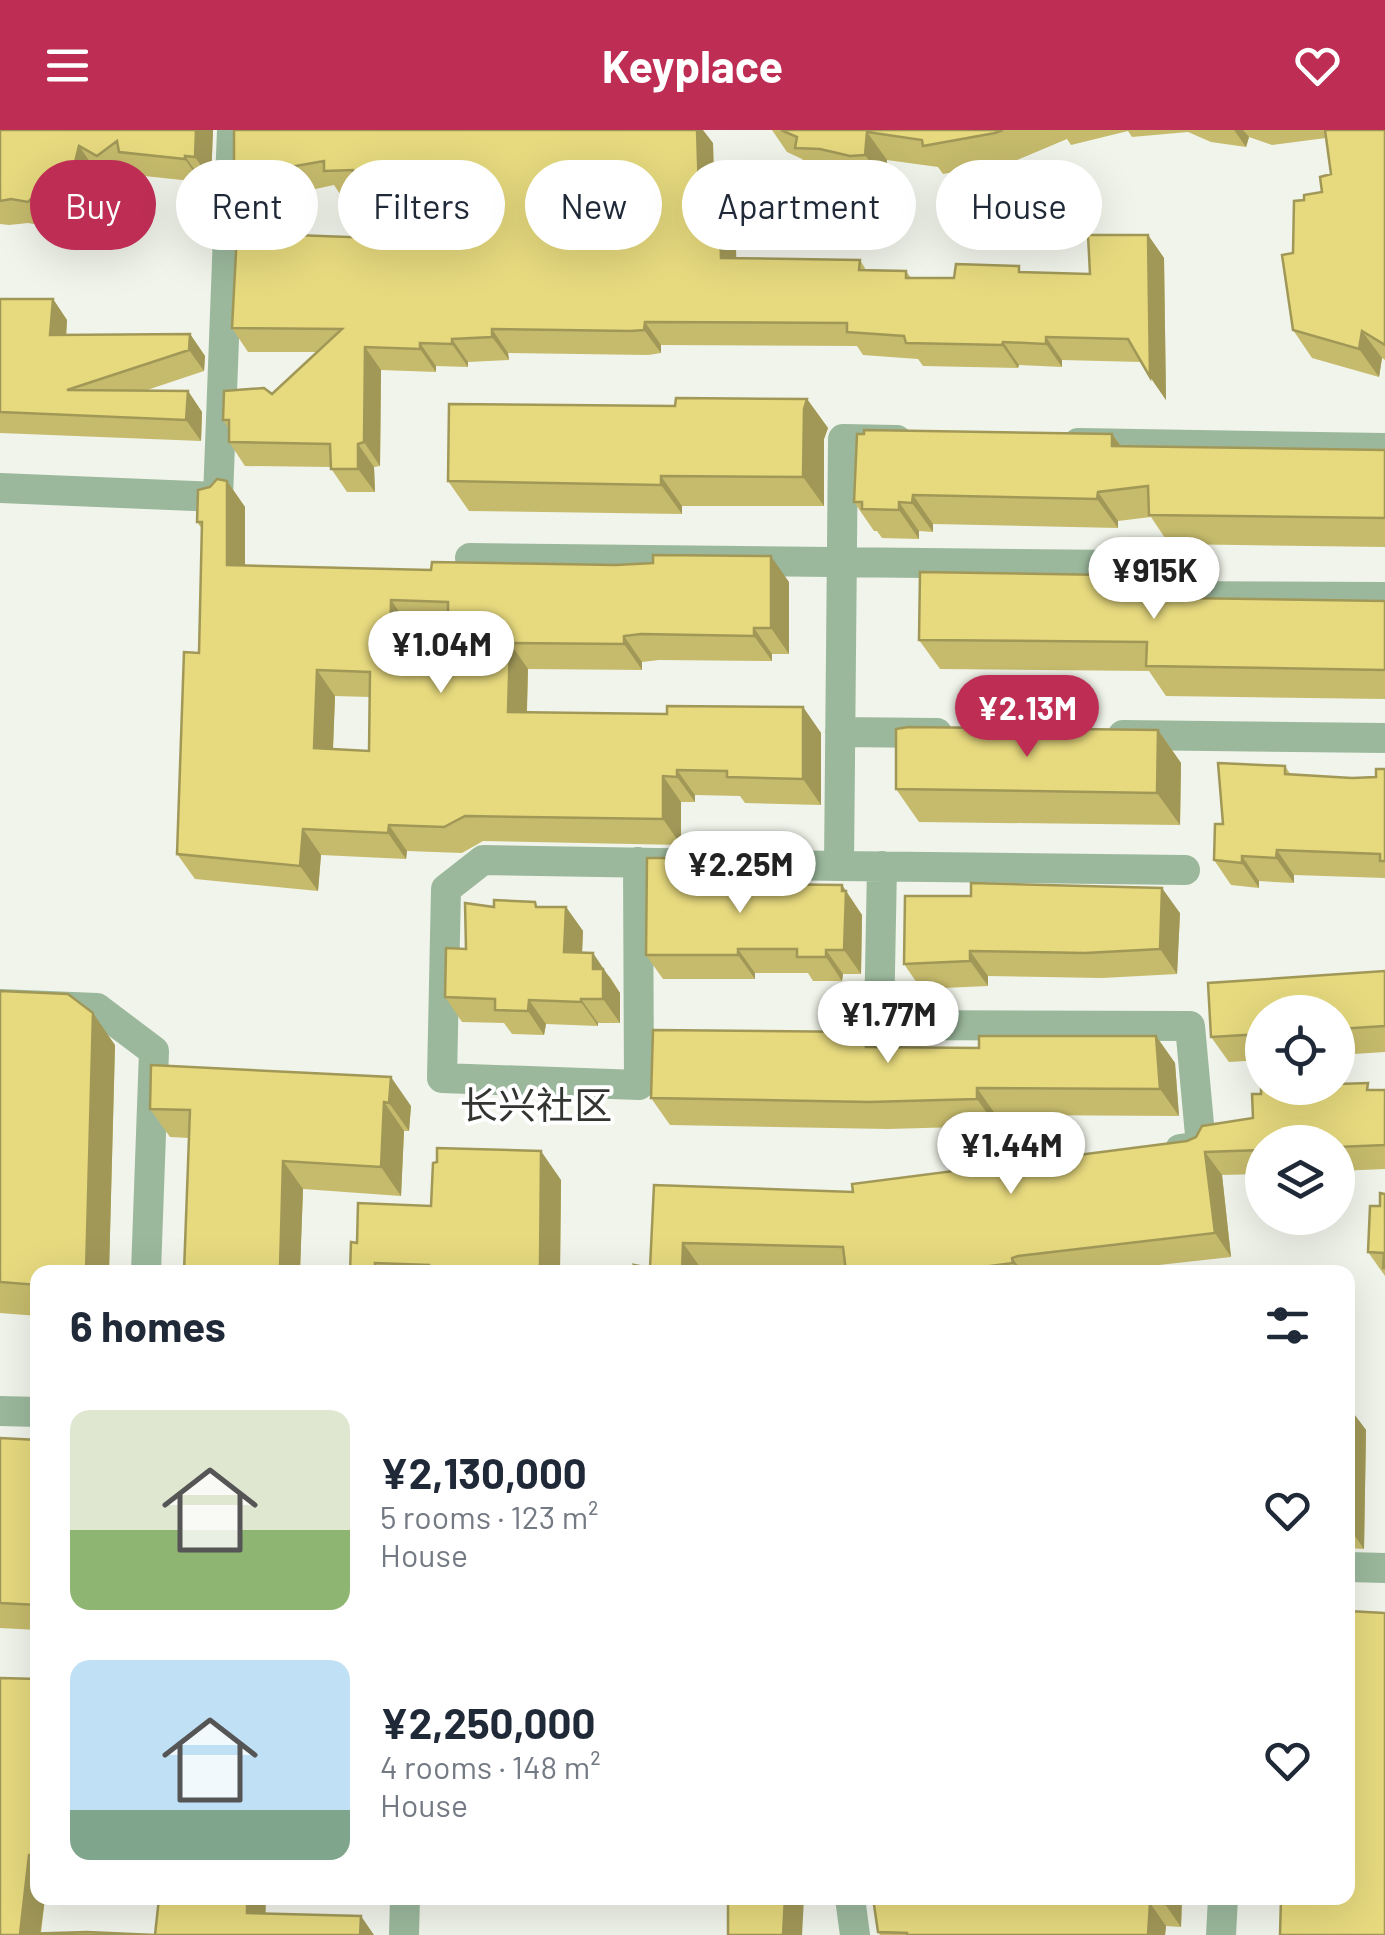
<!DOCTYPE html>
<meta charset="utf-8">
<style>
body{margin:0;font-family:Barlow,"Noto Sans SC",sans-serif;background:#f6f6f7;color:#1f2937;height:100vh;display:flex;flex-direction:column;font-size:38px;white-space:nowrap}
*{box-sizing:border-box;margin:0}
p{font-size:32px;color:#747a83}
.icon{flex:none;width:55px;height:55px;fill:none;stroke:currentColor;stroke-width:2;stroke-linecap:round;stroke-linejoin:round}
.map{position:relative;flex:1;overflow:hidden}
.sheet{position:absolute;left:30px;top:1135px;width:1325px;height:640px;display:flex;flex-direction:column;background:#fff;border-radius:20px;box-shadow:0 10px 40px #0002}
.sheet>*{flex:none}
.guide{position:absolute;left:30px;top:30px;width:1325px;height:90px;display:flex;gap:20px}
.controls{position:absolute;left:1245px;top:865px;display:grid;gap:20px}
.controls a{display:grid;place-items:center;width:110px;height:110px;border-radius:50%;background:#fff;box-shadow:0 10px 40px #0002;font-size:50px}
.price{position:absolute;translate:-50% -85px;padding:0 22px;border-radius:35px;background:#fff;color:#222;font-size:32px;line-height:65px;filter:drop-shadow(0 2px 5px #0008)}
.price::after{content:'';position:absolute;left:50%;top:60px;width:30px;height:22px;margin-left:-15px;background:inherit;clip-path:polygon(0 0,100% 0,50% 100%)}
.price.active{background:#be2e54;color:#fff}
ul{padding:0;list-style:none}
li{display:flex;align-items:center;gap:30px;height:250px;padding:0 40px}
li span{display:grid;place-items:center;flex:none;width:280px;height:200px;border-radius:20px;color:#555}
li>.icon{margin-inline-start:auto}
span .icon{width:120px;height:120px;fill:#fffc;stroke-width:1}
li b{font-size:42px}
h2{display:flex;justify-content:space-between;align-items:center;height:120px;padding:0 40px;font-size:42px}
.pill{padding:0 35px;border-radius:45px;background:#fff;box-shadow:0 10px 40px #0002;font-size:35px;line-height:90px}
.pill.active{background:#be2e54;color:#fff}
header{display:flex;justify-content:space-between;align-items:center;height:130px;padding:0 40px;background:#be2e54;color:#fff;font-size:45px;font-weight:700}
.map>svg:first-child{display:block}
</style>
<header><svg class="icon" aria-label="menu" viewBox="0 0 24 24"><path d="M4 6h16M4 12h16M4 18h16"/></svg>Keyplace<svg class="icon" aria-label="heart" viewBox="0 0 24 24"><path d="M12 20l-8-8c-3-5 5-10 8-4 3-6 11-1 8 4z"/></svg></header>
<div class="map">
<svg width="1385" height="1805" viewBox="0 0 1385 1805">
<rect width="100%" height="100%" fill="#f1f4ea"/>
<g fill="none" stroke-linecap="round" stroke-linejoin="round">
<!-- minor -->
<path stroke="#9bb89c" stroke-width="30" d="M897 310 843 309 839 736 1185 740
M1078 313 1385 318
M0 358 218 367 232 0
M470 428 1120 435 1152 466 1385 467
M840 602 937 603
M1123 605 1385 608
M638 732 639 955 442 948 446 759 483 730 839 736
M882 736 879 895 1190 896 1201 1016 1180 1019
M0 874 97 878 154 921 146 1142
M0 1281 38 1282
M1348 1437 1385 1438
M850 1768 855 1805
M404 1805 405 1768
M1221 1805 1223 1768"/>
</g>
<!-- wall -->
<path fill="#c6bb6c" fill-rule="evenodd" d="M0 0H213L211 50 201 49V52L135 45 129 37 113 50 95 39 90 59H78L76 95 49 92 44 96 28 93 9 95 0 94Z
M234 0 713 13 714 61 719 60 735 84 736 128 860 130 866 140 906 141 911 148H954L1023 142 1090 144 1148 105 1164 128 1166 270 1141 232 1062 230V237L1019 235 1018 238 923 236 918 229 863 225 857 216 661 215V223L648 225 508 223 509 230 468 232V237L436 236V242L381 240 380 336 374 337 375 362H347L330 337 245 336 229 312V299L223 290 272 264 317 222H248L232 198 375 108 376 70H369L364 63 340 64 334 55 306 61H250L234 38Z
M772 0H1385V230L1382 228 1379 247 1312 228 1293 200V123L1304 70 1322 62 1331 44 1326 8 1272 15 1249 7 1246 17 1211 12 1188 2 1132 7 1128 1 1071 15 1067 9 1015 31 943 44 938 37 887 30 885 53 870 54 839 47 814 46 802 29 787 22Z
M0 169H53L67 190 66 205 190 204 205 226 204 241 144 261H188L202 282 201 311 0 303Z
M807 269 828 298 824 309V376H682V384L469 381 448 351 675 276Z
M1112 304 1121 316 1385 320V417L1169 414 1151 387 1118 391V398L933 394V402L919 401V409L882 408 877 401H874L854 372Z
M227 351 245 377V436L789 452V524H772V531L659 530 642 532V540L528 539 527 582 667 584 803 577 821 603V675L745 673 740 666 695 665V672H681V715L483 711 462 723 407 721 406 729 321 725 318 761 195 749 177 724 199 523 202 399 197 392 210 357ZM409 496 448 497V529L409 528ZM335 566 369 567V621L333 619Z
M1126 468 1385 471V569L1166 566 1149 541 940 539 919 510Z
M1158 600 1181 633 1180 695 919 692 896 659Z
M1285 636 1291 645 1352 648 1376 647 1385 639V748L1294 745V753L1259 751V758L1231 755 1214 730Z
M693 752 842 755 862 785 861 844H843L842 851H813L808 843H755V849H663L646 825Z
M494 777H566L583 801 582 823 610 847 620 863V893H598V896L546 894 544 905 512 904 504 893 462 892 445 867 466 819Z
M1180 783 1177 844 1102 848 988 846V856L921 859 904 834Z
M1385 841V922L1338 925V882H1262V930L1229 932 1211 907 1208 853Z
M0 861 115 915 109 1142H38V1186L0 1183Z
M865 902 876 918H979L1156 906 1175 933 1179 986 996 985V996L888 999 670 995 651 968Z
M151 935 411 976 409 1001H404L401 1066 303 1059 300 1139 350 1142 357 1113 431 1076 561 1050 560 1142H184L189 1008 170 1007 150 979Z
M1373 960H1385V1039L1338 1041V1012H1262V1044L1222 1045 1231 1127 1096 1142H846V1141L700 1137 650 1138 654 1055 853 1062 1187 1011 1253 988Z
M1385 1064V1146L1368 1122 1380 1076Z
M1348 1277 1366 1300 1364 1419 1348 1418Z
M0 1308 38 1310V1500L0 1498Z
M38 1549V1768H45L41 1803 0 1805Z
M1182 1768 1181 1797 1166 1796 1165 1805H880L878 1802Z"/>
<!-- shaded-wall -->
<path fill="#a19858" d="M196 0H213L211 50 195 27Z
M697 0H703L713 13 715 84 699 61Z
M1234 0H1243L1249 7 1246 17Z
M867 2 887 30 885 53 865 25Z
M79 16 95 39 90 59 74 36Z
M185 26 201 49V52L185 29Z
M62 36 78 59 76 95 60 72Z
M719 60 735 84 737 151 721 128Z
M1148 105 1164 128 1166 270 1150 247Z
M53 169 67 190 65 226 50 205Z
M645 192 661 215V223L644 200Z
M492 199 508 223 509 230 492 207Z
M1362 201 1382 228 1379 247 1359 219Z
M190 204 205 226 204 241 189 220Z
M1046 207 1062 230V237L1046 214Z
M452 209 468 232V237L452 214Z
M1003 212 1019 235 1018 238 1002 215Z
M420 213 436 236V242L420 219Z
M365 217 381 240 380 336 364 312Z
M188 261 202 282 201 311 186 290Z
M807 269 828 298 824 309V376L803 347 804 279Z
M1112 304 1133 333 1112 316Z
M358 314 374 337 375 362 358 339Z
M661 346 682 376V384L661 355Z
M227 351 245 377V461L227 435Z
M1098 362 1118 391V398L1097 369Z
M913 365 933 394V402L912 373Z
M899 372 919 401V409L899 380Z
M771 426 789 452V524L771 498Z
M1110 445 1130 474 1110 467Z
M391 470 409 496 408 553 390 528Z
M754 498 772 524V531L754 506Z
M624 506 642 532V540L624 514Z
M510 513 528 539 526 607 508 582Z
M317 540 335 566 332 644 314 618Z
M803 577 821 603V675L803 649Z
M1158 600 1181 633 1180 695 1157 663Z
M677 640 695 665V672L677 647Z
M663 646 681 672V715L663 689Z
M389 695 407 721 406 729 388 703Z
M303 699 321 725 318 761 300 736Z
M1277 720 1294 745V753L1276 728Z
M1242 726 1259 751V758L1242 733Z
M676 728 693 752 692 777 676 753Z
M842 755 862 785 861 844 844 820Z
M1162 758 1180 783 1177 844 1160 819Z
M566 777 583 801 581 846 564 822Z
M738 819 755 843V849L738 825Z
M826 820 843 844 842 851 826 827Z
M970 821 988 846V856L970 831Z
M593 823 620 863V893L603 869 593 839Z
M581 869 598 893V896L581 872Z
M529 870 546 894 544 905 528 881Z
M93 883 115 915 109 1142H86Z
M865 902 884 929 866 917Z
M1156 906 1175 933 1179 986 1160 959Z
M391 947 411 976 409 1001 389 973Z
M977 958 996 985V996L977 969Z
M384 972 404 1001 401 1066 381 1037Z
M541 1021 561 1050 560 1142H546L540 1135Z
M1205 1022 1222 1045 1231 1127 1215 1103Z
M283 1031 303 1059 300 1142 280 1138Z
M683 1113 700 1137V1142H682Z
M1012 1128 1023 1142H1019L1013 1133Z
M1349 1277 1366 1300 1364 1419 1348 1396Z
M29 1725 38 1737V1768H45L40 1805 20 1804Z
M247 1768H266L265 1805 247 1783Z
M785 1768H804L802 1805H783Z
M1166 1768H1182L1181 1797 1165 1774Z
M1150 1773 1166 1796 1165 1805H1148Z
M361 1786 374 1805H360Z"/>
<!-- building -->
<path fill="#e6d97e" stroke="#a19858" stroke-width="2.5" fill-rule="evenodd" d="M0 0H196L195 27 185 26V29L119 22 117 11 97 26 79 16 74 36H62L60 72 32 68 28 72 11 69 0 71Z
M234 0H697L699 61 719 60 721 128 860 130 859 140 906 141V148H954L956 134 1019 136V142L1090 144 1088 105H1148L1150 247 1128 209 1046 207V214L1003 212 1002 215 906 213 904 206 847 202V193L645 192 644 200 631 201 492 199V207L452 209V214L420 213V219L365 217 364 312 358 314V339H331L330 314 229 312V290H223L224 261 264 258 272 264 342 199 232 198 237 103 375 108 377 48 353 47V40L324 41V31L290 37 234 38Z
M781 0H1003L995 3 923 16 922 10 867 2 865 25 850 26 820 19 795 18 797 7Z
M1325 0H1385V215L1362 201 1359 219 1293 200 1282 125 1293 123 1294 71 1304 70V65L1322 62 1320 47 1331 44Z
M0 169H53L50 205 190 204 189 220 67 260 188 261 186 290 0 282Z
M676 268 807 269 804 279 803 347 661 346V355L448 351 449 274 675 276Z
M864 300 1112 304V316L1385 320V388L1149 385 1148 356 1098 362 1097 369 913 365 912 373 899 372V380L862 379V372H854L857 304H864Z
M217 349 227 351V435L431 440 432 432 616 435 653 433V425L771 426V498H754V506L641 504 624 506V514L510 513 508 582 667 584V576L803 577V649L727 647V641L677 640V647L663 646V689L465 686 444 697 389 695 388 703 303 699 300 736 177 724 184 522 199 523 202 392H197L198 360 210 357ZM391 470 448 472V529L390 528ZM317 540 370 542 369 621 314 618Z
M920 442 1110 445V467L1385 471V540L1146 536 1147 512 919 510Z
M908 597 1158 600 1157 663 896 659V599Z
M1218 633 1285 636V644L1352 648 1376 647V639H1385V731H1380V724L1277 720 1276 728 1242 726V733L1214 730 1215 694H1223Z
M647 728H676V753L842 755V761H846L844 820H826V827H797V819H738V825H646Z
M971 753 1162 758 1160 819 1085 823 970 821V831L904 834 905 766H971Z
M494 770 535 772 536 777H566L564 822 593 823V839H603V869H581V872L529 870 528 881 495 880V869L445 867 446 818 466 819 465 773 494 777Z
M1385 841V896L1338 899V882H1262V904L1211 907 1208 853Z
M0 861 68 864 93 883 86 1142H38V1155L0 1152Z
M653 900 865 902 866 917 979 918V906H1156L1160 959 977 958V969L869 972 651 968Z
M151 935 391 947 389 973 384 972 381 1037 283 1031 280 1138 350 1142 351 1112 357 1113 358 1073 431 1076 433 1033 437 1032V1018L541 1021 540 1135 531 1142H429V1135L375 1133V1142H184L190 980 150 979Z
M1368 953 1367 960H1385V1015L1338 1017V1012H1262V1020L1205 1022 1215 1103 1018 1126 1012 1128 1013 1133 952 1141V1142H846L843 1117 683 1113 682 1142H637L634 1135 650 1138 654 1055 853 1062 852 1054 1187 1011 1196 1007 1202 996 1253 988 1252 964H1261V956L1262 958H1338V954Z
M1380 1063 1385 1064V1138H1383L1384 1123 1368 1122 1370 1076H1380Z
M1348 1277H1349L1348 1366Z
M0 1308 38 1310V1475L0 1473Z
M1348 1481 1385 1483V1805H1280L1281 1768H1348Z
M0 1548 38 1549V1725H29L20 1804 87 1802 155 1805H0Z
M159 1768H247V1783L361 1786 360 1805H155Z
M728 1768H785L783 1805H728Z
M873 1768H1166L1165 1774 1150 1773 1148 1805H907V1803L878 1802Z"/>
<g text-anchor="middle" stroke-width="8" stroke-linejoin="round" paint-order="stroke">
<!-- neighbourhood labels -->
<g font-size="38" fill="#333531" stroke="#fff">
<text x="536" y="989">长兴社区</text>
</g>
</g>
</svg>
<div class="controls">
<a><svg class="icon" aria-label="locate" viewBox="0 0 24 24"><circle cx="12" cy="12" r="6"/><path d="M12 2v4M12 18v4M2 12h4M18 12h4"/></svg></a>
<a><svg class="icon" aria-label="layers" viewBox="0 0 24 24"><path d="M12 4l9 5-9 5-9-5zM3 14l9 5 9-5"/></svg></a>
</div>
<b class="price" style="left:1154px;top:492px">¥915K</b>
<b class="price" style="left:441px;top:566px">¥1.04M</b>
<b class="price active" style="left:1027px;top:630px">¥2.13M</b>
<b class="price" style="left:740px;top:786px">¥2.25M</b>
<b class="price" style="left:888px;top:936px">¥1.77M</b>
<b class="price" style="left:1011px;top:1067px">¥1.44M</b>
<div class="guide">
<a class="pill active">Buy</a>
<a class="pill">Rent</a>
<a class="pill">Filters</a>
<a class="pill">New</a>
<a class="pill">Apartment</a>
<a class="pill">House</a>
</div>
<section class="sheet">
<h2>6 homes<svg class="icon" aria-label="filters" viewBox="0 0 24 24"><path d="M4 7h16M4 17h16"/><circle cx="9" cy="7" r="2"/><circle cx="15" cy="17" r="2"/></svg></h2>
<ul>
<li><span style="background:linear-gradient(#dfe7d0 60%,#8fb573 0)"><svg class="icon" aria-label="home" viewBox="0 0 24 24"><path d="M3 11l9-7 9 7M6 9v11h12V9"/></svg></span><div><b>¥2,130,000</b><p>5 rooms · 123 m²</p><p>House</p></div><svg class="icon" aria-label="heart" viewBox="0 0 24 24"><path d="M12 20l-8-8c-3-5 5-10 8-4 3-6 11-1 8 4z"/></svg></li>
<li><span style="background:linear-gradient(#bfe0f5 75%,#7fa58c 0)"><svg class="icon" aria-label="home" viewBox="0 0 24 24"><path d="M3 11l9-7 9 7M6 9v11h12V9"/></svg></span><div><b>¥2,250,000</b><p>4 rooms · 148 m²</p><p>House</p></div><svg class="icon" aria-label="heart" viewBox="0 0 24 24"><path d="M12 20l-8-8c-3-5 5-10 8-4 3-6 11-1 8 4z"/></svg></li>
</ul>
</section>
</div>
